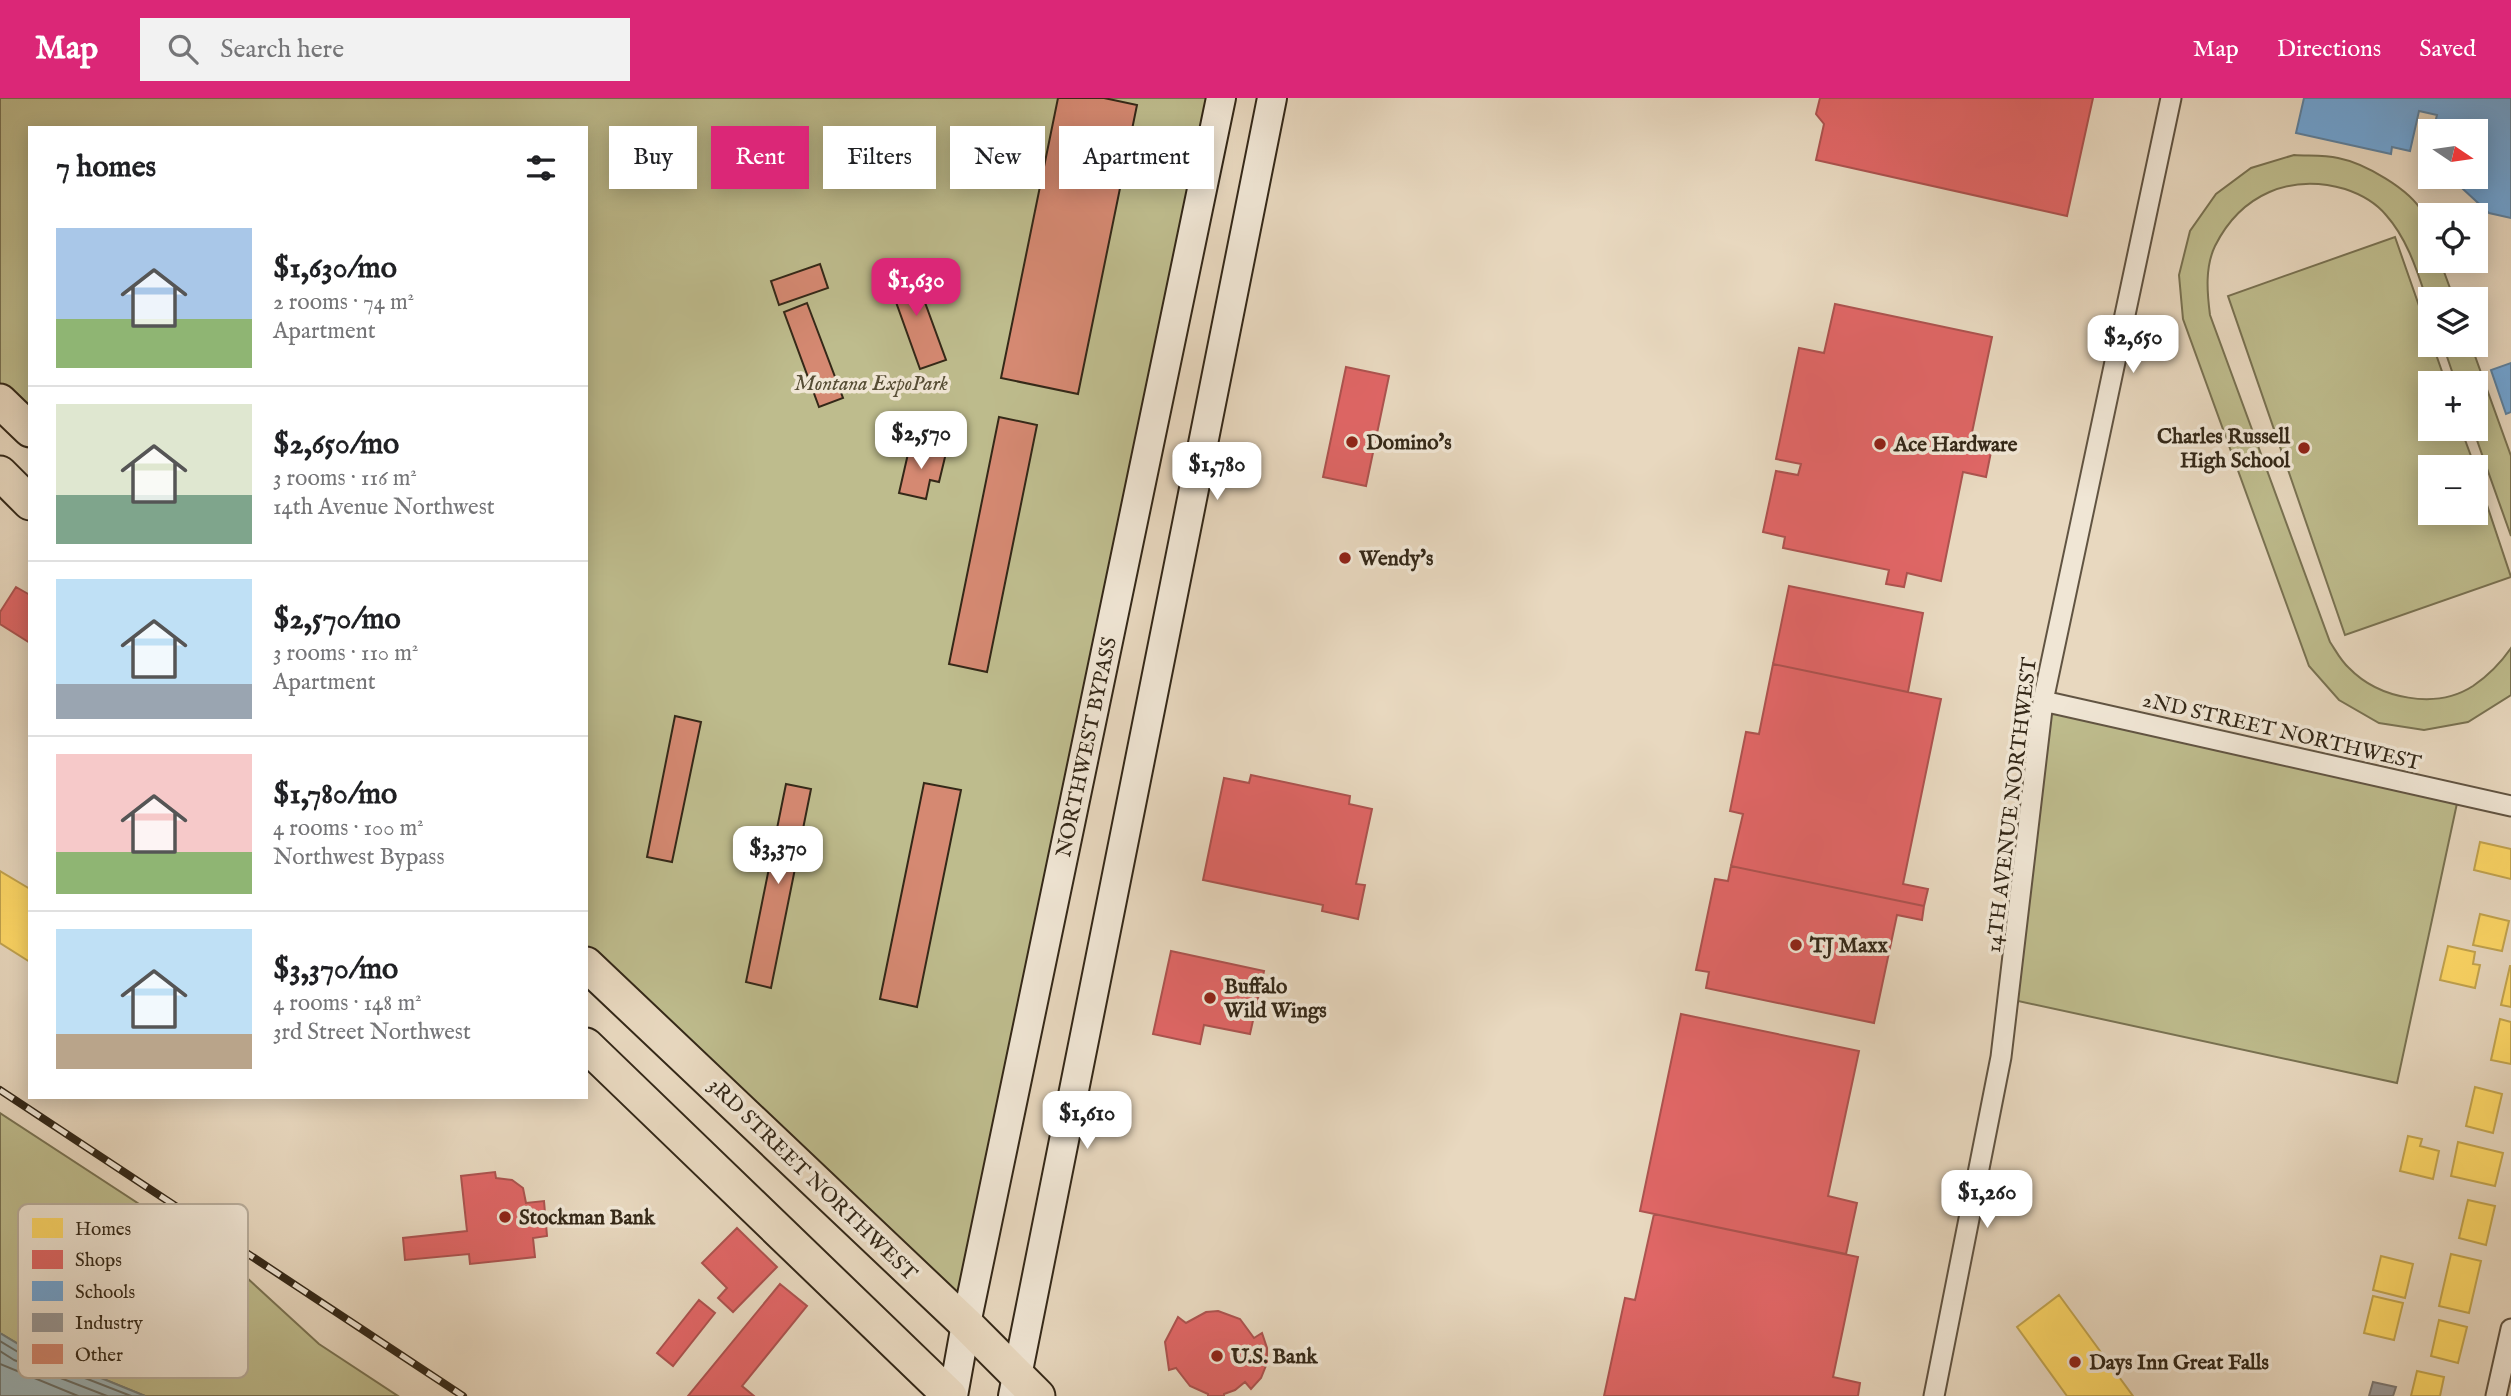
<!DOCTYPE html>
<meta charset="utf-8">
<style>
body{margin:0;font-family:"IM FELL English",serif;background:#f2f2f2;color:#202124;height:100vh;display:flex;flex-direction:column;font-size:26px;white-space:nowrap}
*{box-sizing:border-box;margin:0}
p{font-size:23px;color:#757577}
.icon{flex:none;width:38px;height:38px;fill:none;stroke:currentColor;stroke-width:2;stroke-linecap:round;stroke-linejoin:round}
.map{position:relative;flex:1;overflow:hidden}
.side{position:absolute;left:28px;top:28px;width:560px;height:973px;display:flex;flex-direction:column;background:#fff;border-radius:0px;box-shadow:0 4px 18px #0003}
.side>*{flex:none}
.hud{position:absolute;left:609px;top:28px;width:665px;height:63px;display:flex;gap:14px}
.needle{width:46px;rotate:103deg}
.buttons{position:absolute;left:2418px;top:21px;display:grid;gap:14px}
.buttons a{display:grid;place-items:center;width:70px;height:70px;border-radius:0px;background:#fff;box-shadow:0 4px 18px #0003;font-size:35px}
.price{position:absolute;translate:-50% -60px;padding:0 16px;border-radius:14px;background:#fff;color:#222;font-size:23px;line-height:46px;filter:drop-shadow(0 2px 4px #0008)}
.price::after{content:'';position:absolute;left:50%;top:42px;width:21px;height:16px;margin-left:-10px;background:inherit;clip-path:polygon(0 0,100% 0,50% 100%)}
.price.on{background:#db2777;color:#fff}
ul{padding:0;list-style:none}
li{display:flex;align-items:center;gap:21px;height:175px;padding:0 28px}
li+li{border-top:2px solid #e0e0e0}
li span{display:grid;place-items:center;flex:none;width:196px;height:140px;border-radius:0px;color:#555}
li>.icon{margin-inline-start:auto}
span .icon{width:84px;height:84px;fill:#fffc;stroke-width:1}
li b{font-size:30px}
h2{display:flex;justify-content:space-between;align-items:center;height:84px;padding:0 28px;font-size:30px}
.tag{padding:0 24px;border-radius:0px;background:#fff;box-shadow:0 4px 18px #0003;font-size:24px;line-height:63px}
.tag.on{background:#db2777;color:#fff}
header{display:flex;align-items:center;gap:42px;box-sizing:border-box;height:98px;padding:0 35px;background:#db2777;color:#fff}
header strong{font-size:33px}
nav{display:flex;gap:38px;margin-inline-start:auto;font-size:24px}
.search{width:490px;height:63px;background:#f2f2f2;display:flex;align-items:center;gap:18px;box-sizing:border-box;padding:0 24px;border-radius:0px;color:#757577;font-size:26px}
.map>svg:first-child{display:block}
</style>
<header>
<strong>Map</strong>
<div class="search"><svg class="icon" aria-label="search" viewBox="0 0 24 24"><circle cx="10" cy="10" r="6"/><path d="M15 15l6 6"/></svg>Search here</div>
<nav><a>Map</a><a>Directions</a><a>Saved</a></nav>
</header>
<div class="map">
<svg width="2511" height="1298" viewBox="0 0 2511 1298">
<rect width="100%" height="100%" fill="#e8d8bf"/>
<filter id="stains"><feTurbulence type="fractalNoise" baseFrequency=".00286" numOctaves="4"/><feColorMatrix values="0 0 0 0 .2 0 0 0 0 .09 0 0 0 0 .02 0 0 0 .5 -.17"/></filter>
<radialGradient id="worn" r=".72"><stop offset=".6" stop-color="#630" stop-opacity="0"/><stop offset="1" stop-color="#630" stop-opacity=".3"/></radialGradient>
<!-- green -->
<path fill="#bebc8d" stroke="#797252" stroke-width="2" d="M0 0H1221L966 1226 586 865V30H30V332L0 303Z
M2294 57C2308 58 2324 57 2338 60 2364 65 2410 91 2423 115 2431 130 2431 146 2431 163H2440L2454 201H2431V214C2419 180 2410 144 2386 117 2376 105 2360 96 2345 91 2291 75 2241 96 2215 148 2205 169 2207 194 2210 217L2330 544C2336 553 2341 563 2349 570 2379 601 2436 612 2473 588 2489 577 2500 566 2511 550V597L2468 624 2424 632 2379 625 2339 602 2309 568 2183 221 2179 177 2190 133 2216 96 2251 70Z
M2395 139 2446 285H2431V331H2461L2475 369H2431V415H2476V374L2511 479 2345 537 2228 198Z
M2443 247H2471L2511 358V438L2473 331H2476V285H2456Z
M2043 603 2459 696 2397 985 2009 901Z
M0 1015 234 1168 319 1246 398 1298H145L20 1247 0 1235Z"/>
<!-- water -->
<path fill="#9cb7bd" stroke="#727e7b" stroke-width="2" d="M0 1235 20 1247 145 1298H0Z"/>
<!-- homes -->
<path fill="#ffd966" stroke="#c2a44f" stroke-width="2" d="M2480 744 2511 751V781L2474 772Z
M0 773 30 791V864L0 845Z
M2480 816 2509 823 2502 853 2473 847Z
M2448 848 2475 854 2473 866 2480 867 2475 890 2440 882Z
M2510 868H2511V909L2501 907Z
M2500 921 2511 924V966L2491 962Z
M2475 989 2502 996 2493 1035 2466 1028Z
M2408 1038 2422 1041 2420 1048 2439 1053 2433 1081 2400 1073Z
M2458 1044 2503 1055 2495 1088 2451 1078Z
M2468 1102 2495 1108 2486 1147 2459 1140Z
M2451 1156 2481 1163 2469 1215 2439 1208Z
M2381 1158 2413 1166 2405 1200 2373 1192Z
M2059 1197 2133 1298H2067L2017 1229Z
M2373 1198 2403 1205 2394 1242 2364 1235Z
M2439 1222 2467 1229 2458 1265 2431 1258Z
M2417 1273 2444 1279 2440 1298H2411Z"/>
<!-- shops -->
<path fill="#e06666" stroke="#ac534f" stroke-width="2" d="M1820 0H2093L2067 118 1816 62 1824 26 1816 16Z
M1835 206 1992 239 1970 344 1992 349 1986 379 1963 374 1941 483 1907 475 1904 489 1886 486 1889 472 1783 450 1785 439 1763 434 1776 373 1798 377 1801 366 1776 361 1799 250 1824 255Z
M1346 269 1389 278 1366 388 1323 379Z
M1789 488 1923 515 1908 594 1773 566Z
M16 489 30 497V545L0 526V514Z
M1773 566 1941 601 1903 786 1928 791 1924 808 1731 768 1743 716 1730 713 1746 634 1759 636Z
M1251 677 1350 698 1349 706 1372 711 1356 786 1365 787 1358 821 1322 813 1323 807 1203 782 1224 680 1249 685Z
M1731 768 1924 808 1922 822 1897 817 1874 925 1706 890 1709 874 1696 872 1715 781 1728 783Z
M1171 853 1264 873 1250 936 1204 927 1200 946 1153 936Z
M1681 916 1859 953 1828 1098 1857 1105 1846 1156 1640 1113Z
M495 1074 496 1080 512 1082 523 1090 526 1105 544 1103 547 1138 533 1140 535 1159 470 1166 469 1156 405 1162 403 1140 467 1133 461 1078Z
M1654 1116 1858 1159 1833 1279 1860 1285 1858 1298H1604L1625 1200 1635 1202Z
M737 1130 777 1169 733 1214 718 1200 727 1190 702 1165Z
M780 1186 807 1208 742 1288 754 1298H688Z
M699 1202 715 1215 673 1268 657 1255Z
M1218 1213 1240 1221 1254 1240 1262 1235 1267 1250V1265L1261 1280 1251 1291 1245 1284 1235 1292 1224 1296V1298H1208V1296L1190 1288 1176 1270 1169 1272 1165 1244 1178 1219 1186 1225 1206 1214Z"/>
<!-- schools -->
<path fill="#6fa8dc" stroke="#5d82a1" stroke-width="2" d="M2304 0H2511V120L2489 115 2450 79H2476V33H2433L2437 17 2419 13 2410 53 2392 49 2391 56 2296 35Z
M2511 265V314L2506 316 2491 272Z"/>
<!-- industry -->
<path fill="#999" stroke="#7b7772" stroke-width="2" d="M2373 1284 2396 1289 2393 1298H2369Z"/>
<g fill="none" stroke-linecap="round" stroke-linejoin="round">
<!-- shore -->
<path stroke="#68706a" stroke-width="2" d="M0 1243 18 1254 131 1298
M0 1253 14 1262 107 1298
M0 1266 78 1298"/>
</g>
<!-- building -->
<path fill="#d58972" stroke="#342818" stroke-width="2" d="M1058 0H1104L1137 7 1078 296 1001 280Z
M820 166 828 190 779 207 771 183Z
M912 169 946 262 920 271 887 179Z
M807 205 843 300 819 309 784 214Z
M999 319 1037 327 987 574 949 566Z
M910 347 946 355 939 384 930 382 926 401 899 395Z
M675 618 701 624 672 764 647 759Z
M924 685 961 692 917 909 880 901Z
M786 686 811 691 771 890 746 884Z"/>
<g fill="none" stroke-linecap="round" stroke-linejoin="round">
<defs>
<path id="minor" d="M2043 603 2511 708
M1934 1298 2001 959 2043 603 2171 0
M2496 1298 2511 1231"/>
<path id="secondary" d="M953 1298 966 1226 1221 0
M1013 1298 1272 0"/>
<path id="trunk" d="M0 303 30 332
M0 375 30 405
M586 866 966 1226 1038 1298
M586 947 950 1298"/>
</defs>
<!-- minor casing -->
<use href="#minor" stroke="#615442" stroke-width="23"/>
<!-- secondary casing -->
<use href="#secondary" stroke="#342818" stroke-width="32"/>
<!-- trunk casing -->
<use href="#trunk" stroke="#342818" stroke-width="37"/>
<!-- minor -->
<use href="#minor" stroke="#f0e6d5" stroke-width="19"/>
<!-- secondary -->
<use href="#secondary" stroke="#f0e6d5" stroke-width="28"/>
<!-- trunk -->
<use href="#trunk" stroke="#e8d8bf" stroke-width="33"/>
<defs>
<path id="rail" d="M0 992 463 1298"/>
</defs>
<!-- rail casing -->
<use href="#rail" stroke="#342818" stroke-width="8"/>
<!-- rail -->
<use href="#rail" stroke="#f0e6d5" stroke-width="5" stroke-dasharray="16" stroke-linecap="butt"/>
</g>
<!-- markers -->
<g fill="#8f2418" stroke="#f0e6d5" stroke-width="2.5">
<circle cx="1352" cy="344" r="7"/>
<circle cx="1880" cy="346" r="7"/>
<circle cx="2304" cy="350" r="7"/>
<circle cx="1345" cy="460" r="7"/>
<circle cx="1796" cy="847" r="7"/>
<circle cx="1210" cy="900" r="7"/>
<circle cx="505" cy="1119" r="7"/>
<circle cx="1217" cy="1258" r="7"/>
<circle cx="2075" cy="1264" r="7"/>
</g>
<g text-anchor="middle" stroke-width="7" stroke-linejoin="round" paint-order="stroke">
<!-- park labels -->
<g font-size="21" font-style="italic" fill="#564d35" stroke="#f0e6d5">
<text x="871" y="292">Montana ExpoPark</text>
</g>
<!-- poi labels -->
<g font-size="21" font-weight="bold" fill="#342818" stroke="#f0e6d5" text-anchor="start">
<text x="2290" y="345" text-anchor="end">Charles Russell<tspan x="2290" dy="24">High School</tspan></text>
<text x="1366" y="351">Domino's</text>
<text x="1894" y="353">Ace Hardware</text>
<text x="1359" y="467">Wendy's</text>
<text x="1810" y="854">TJ Maxx</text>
<text x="1224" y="895">Buffalo<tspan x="1224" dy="24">Wild Wings</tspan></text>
<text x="519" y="1126">Stockman Bank</text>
<text x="1231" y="1265">U.S. Bank</text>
<text x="2089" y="1271">Days Inn Great Falls</text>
</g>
<!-- street labels -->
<g font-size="21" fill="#342818" stroke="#f0e6d5">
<text transform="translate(2282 633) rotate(13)" y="7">2ND STREET NORTHWEST</text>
<text transform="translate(1086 649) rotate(-78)" y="7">NORTHWEST BYPASS</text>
<text transform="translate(2011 707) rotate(-83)" y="7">14TH AVENUE NORTHWEST</text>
<text transform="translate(813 1081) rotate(44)" y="7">3RD STREET NORTHWEST</text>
</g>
</g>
<!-- legend -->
<rect x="18" y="1106" width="230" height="174" rx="10" fill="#f0e6d5" stroke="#b8ad9c" stroke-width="2"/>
<rect x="32" y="1120" width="31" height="20" fill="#ffd966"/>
<rect x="32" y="1152" width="31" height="19" fill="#e06666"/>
<rect x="32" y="1183" width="31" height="20" fill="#6fa8dc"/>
<rect x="32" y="1215" width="31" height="19" fill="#999"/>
<rect x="32" y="1246" width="31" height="20" fill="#d58972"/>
<g font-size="19" fill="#342818">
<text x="75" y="1137">Homes</text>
<text x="75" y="1168">Shops</text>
<text x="75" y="1200">Schools</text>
<text x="75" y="1231">Industry</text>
<text x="75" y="1263">Other</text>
</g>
<rect width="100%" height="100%" filter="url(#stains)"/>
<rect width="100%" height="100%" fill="url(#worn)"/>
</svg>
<div class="buttons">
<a><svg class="needle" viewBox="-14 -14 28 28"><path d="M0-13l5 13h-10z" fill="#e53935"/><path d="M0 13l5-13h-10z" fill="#757577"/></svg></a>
<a><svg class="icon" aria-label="locate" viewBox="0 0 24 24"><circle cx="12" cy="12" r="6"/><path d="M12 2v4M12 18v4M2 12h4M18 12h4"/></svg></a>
<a><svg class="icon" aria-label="layers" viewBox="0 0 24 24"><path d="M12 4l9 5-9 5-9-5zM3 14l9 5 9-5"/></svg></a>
<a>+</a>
<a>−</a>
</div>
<b class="price on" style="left:916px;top:220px">$1,630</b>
<b class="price" style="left:2133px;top:277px">$2,650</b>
<b class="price" style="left:921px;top:373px">$2,570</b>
<b class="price" style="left:1217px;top:404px">$1,780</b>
<b class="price" style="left:778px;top:788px">$3,370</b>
<b class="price" style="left:1087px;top:1053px">$1,610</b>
<b class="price" style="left:1987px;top:1132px">$1,260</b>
<div class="hud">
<a class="tag">Buy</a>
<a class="tag on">Rent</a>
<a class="tag">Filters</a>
<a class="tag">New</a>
<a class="tag">Apartment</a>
</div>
<section class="side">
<h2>7 homes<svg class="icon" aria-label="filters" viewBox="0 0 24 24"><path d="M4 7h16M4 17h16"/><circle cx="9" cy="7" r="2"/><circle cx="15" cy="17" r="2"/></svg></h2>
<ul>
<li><span style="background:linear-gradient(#a9c7e8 65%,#8fb573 0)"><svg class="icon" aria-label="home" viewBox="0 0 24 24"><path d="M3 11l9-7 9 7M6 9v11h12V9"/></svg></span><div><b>$1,630/mo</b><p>2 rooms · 74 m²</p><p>Apartment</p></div></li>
<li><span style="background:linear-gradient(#dfe7d0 65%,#7fa58c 0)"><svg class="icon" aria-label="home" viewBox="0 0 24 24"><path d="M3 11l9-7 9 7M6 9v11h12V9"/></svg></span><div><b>$2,650/mo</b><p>3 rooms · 116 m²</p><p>14th Avenue Northwest</p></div></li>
<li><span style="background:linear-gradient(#bfe0f5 75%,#9aa5b1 0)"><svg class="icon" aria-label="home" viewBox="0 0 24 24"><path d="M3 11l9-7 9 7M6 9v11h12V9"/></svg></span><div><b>$2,570/mo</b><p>3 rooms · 110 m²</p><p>Apartment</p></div></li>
<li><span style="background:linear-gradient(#f6c9c9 70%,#8fb573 0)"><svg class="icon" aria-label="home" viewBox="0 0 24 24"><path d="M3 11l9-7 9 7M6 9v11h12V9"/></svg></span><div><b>$1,780/mo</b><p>4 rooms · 100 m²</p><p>Northwest Bypass</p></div></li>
<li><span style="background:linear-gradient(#bfe0f5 75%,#b9a48a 0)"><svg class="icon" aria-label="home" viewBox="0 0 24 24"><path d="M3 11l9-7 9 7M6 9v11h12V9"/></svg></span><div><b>$3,370/mo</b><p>4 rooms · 148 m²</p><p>3rd Street Northwest</p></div></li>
</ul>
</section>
</div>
